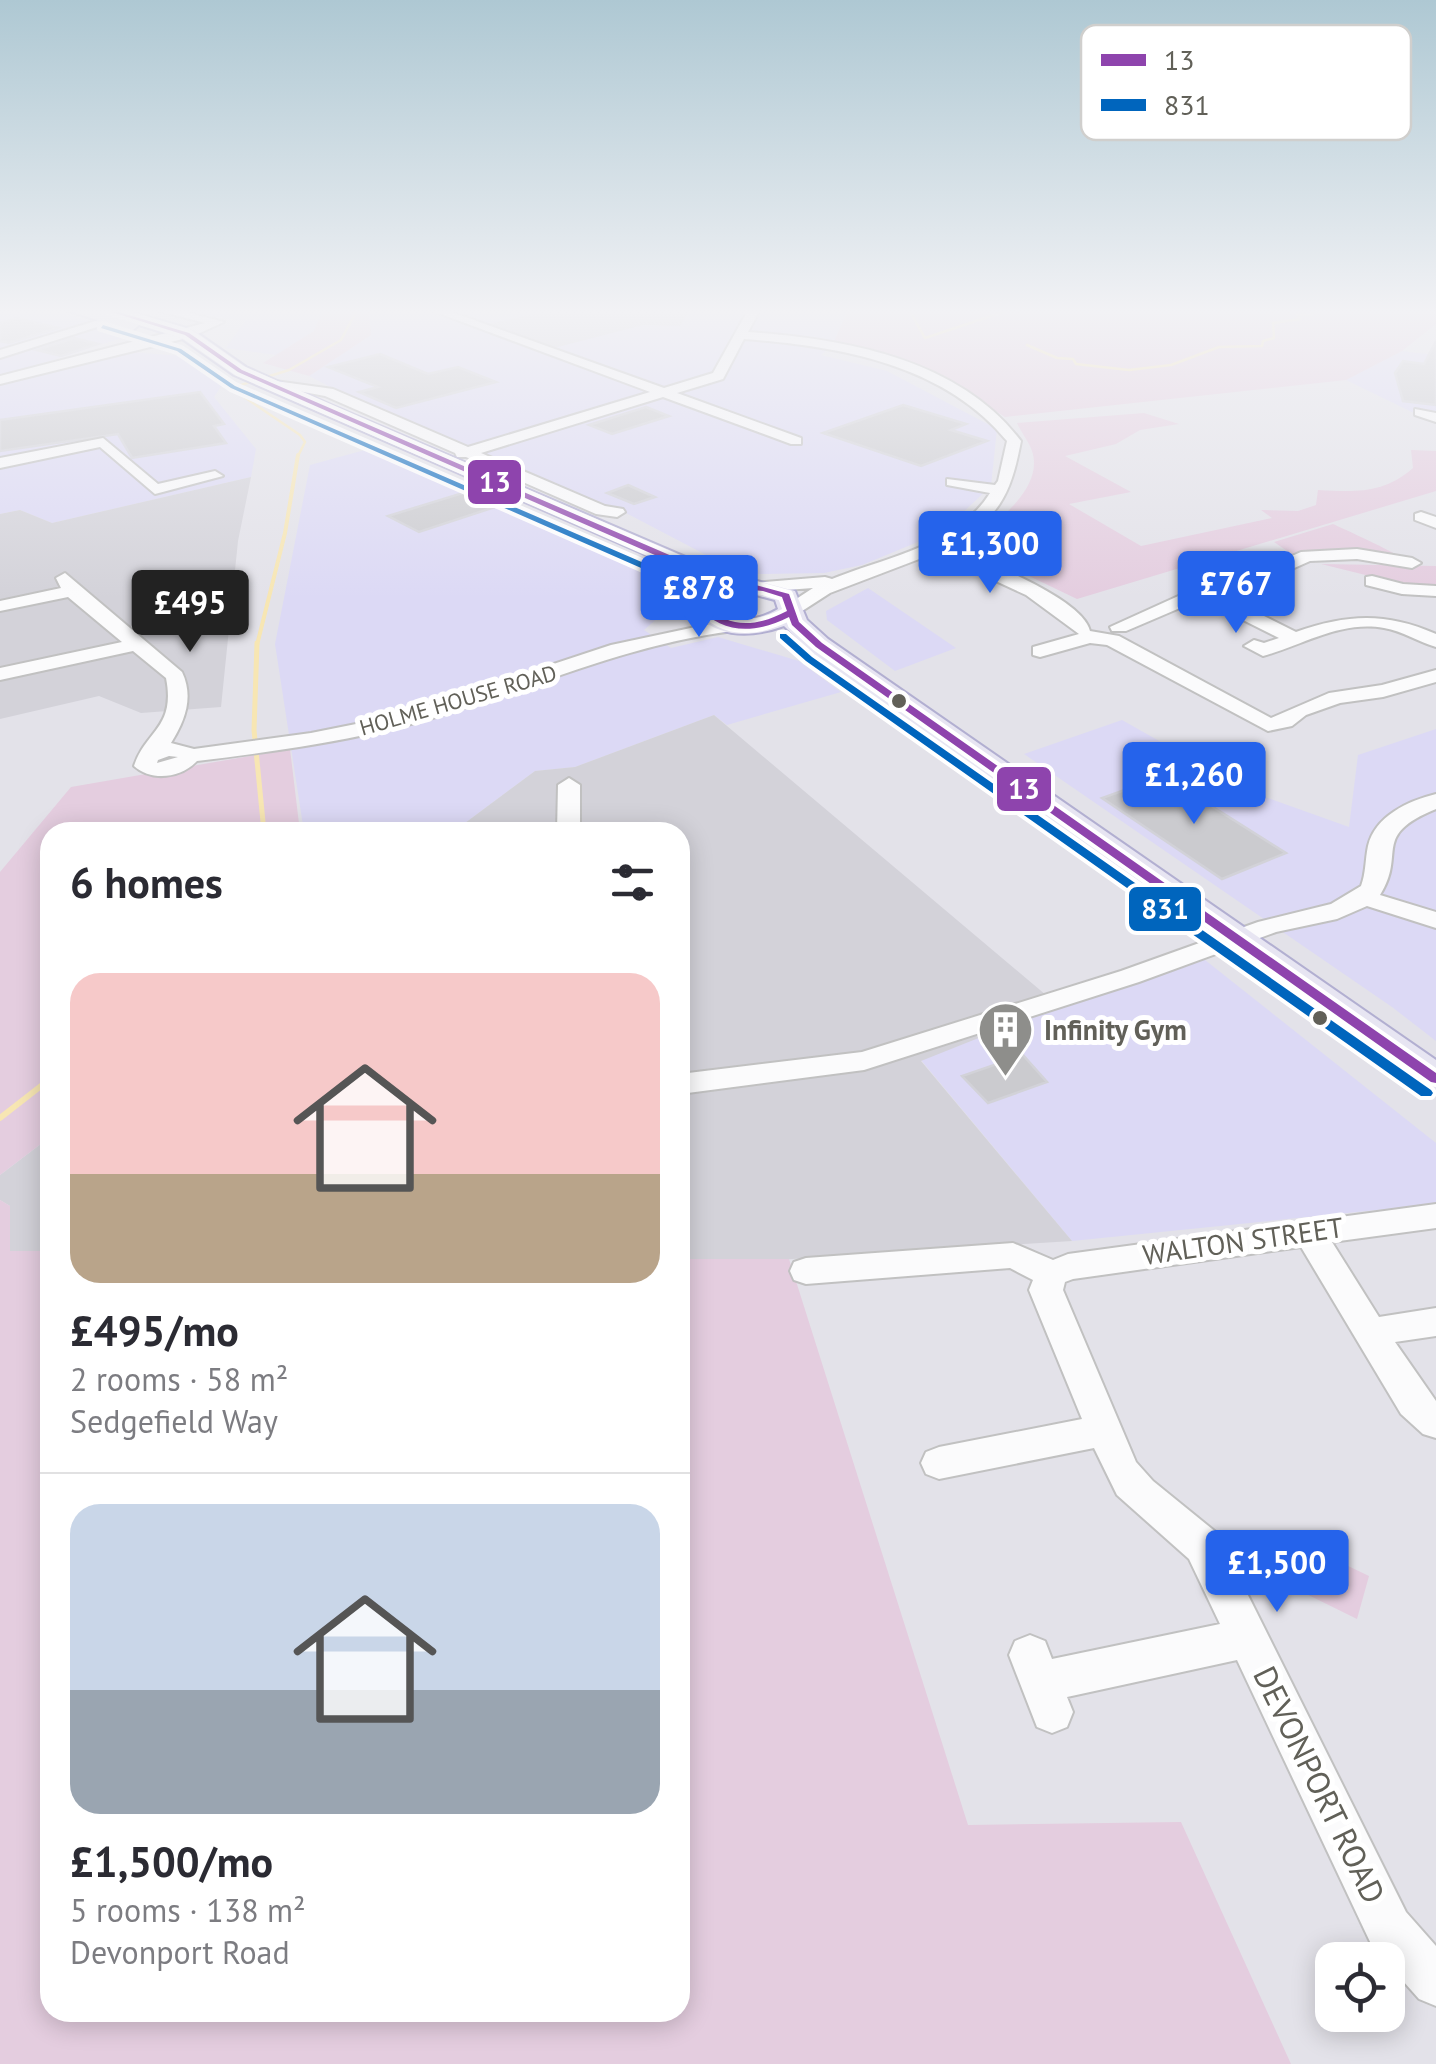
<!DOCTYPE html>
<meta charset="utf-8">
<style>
body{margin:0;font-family:"PT Sans",sans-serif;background:#f2f2f3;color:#2b2b33;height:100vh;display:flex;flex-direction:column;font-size:38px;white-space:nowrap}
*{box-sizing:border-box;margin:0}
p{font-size:32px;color:#7c7c81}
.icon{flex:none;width:55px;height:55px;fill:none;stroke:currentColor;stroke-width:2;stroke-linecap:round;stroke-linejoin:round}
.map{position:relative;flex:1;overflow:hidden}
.panel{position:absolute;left:40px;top:822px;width:650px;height:1200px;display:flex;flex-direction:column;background:#fff;border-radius:30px;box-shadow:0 5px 25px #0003}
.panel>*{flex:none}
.tools{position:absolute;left:1315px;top:1942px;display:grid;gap:20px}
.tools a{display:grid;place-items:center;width:90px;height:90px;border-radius:20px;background:#fff;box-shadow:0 5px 25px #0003;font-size:50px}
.price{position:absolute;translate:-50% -85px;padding:0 22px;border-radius:10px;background:#2563eb;color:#fff;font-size:32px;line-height:65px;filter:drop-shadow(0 2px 5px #0008)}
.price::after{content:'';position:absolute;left:50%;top:60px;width:30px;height:22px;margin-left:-15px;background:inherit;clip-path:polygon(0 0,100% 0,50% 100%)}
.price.current{background:#222;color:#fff}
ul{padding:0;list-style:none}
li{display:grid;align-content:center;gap:20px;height:530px;padding:0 30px}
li+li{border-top:2px solid #e1e1e2}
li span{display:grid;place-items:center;height:310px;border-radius:30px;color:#555}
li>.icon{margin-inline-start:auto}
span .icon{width:180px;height:180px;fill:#fffc;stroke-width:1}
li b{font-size:42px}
h2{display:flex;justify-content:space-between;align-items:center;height:120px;padding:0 30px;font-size:42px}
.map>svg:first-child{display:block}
</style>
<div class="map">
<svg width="1436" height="2064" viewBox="0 0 1436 2064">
<rect width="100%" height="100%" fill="#e3e2e9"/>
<!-- commercial -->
<path fill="#dcd9f5" d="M0 310H52L134 334 0 377Z
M176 310H323L314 331 276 355 226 348 245 321Z
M376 310H848L833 344 821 355 887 371 997 429 991 486 956 519 930 537 862 565 824 573 757 574 710 557 626 513 610 512 367 406 309 376 371 335 369 312Z
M1402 351 1436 355V413L1418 415 1346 380Z
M130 352 182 356 224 382 214 397 256 449 251 477 52 523 20 510 0 514V384Z
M372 448 666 582 676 602 644 630 671 648 718 637 799 661 841 692 727 725 714 715 575 767 535 771 453 832H304L275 644 310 465Z
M868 588 956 648 895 671 827 620 826 611Z
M1122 720 1248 791 1349 827 1358 755 1436 729V1041L1392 1007 1024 754Z
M1200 956 1436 1143V1204L1072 1241 921 1060 1059 1006Z"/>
<!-- industrial -->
<path fill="#d3d2d9" d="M552 310H690L680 326 643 325 554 348 488 324Z
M251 477 238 541 221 707 141 713 99 696 0 719V514L20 510 52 523Z
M714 715 1059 1006 921 1061 1072 1241 747 1262 680 1259V832H453L535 771 575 767Z
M50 1137V1251H10V1206L0 1200V1175Z"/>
<!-- green -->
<path fill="#e4cddf" d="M323 310H376L369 312 371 335 309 376 263 363 314 331Z
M848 310H1436V324L1402 351 1346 380 1005 417 947 380 833 344Z
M1144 413 1179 424 1140 430 1116 444 1065 456 1131 492 1069 504 1141 546 1272 518 1261 510 1298 511 1316 505 1318 490C1356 492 1383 494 1413 468L1411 450 1436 451V491L1077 599 966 546C991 526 1045 490 1032 451 1029 442 1021 432 1017 423Z
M1333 524C1342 528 1396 553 1400 557L1350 551 1293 555 1274 542Z
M1321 564 1436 566V587L1394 582Z
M290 749 300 832H50V1137L0 1175V872L71 787Z
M0 1200 10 1206V1251H50V2012H680V1259H789L968 1825 1181 1822 1291 2064H0Z
M1298 1542 1369 1576 1357 1619 1284 1583Z"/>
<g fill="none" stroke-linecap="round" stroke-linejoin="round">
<!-- stream-far3 -->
<path stroke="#f7e6b3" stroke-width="2.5" d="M909 310 925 338 1009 310
M1027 345 1057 358 1073 359 1076 364 1129 370 1171 365 1219 347 1262 346 1263 341 1274 338 1273 323 1300 319 1297 314 1311 315 1317 310
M297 458 305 442 300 435 231 388 289 370 341 340 357 310"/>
<!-- stream-far2 -->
<path stroke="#f7e6b3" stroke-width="4" d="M257 645 285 533 298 455"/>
<!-- stream-far1 -->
<path stroke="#f7e6b3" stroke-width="5" d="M257 643 254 730 264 832"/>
<!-- stream -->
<path stroke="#f7e6b3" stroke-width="6" d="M0 1118 50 1079"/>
</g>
<!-- building -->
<path fill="#cbcbcf" stroke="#d2d2d8" stroke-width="2.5" d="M17 318 58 328 9 343 0 341V323Z
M74 338 98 344 61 356 37 350Z
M1436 341V405L1403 401 1395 373 1403 361 1424 364Z
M380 354 428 374 458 367 496 382 396 408 359 392 378 387 328 367Z
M200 392 224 424 214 426 226 443 132 458 118 434 0 451V420Z
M903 405 966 424 951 430 987 441 921 466 823 433Z
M646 407 669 416 612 434 589 425Z
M628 485 655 497 634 504 607 493Z
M466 492 498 506 419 532 388 516Z
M1164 776 1286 853 1222 879 1102 798Z
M1023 1055 1047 1082 988 1103 962 1076Z"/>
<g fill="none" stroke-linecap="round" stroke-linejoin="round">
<defs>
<path id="minor" d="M156 310H177L224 322 191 337 0 384V376L205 323Z
M430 310H446L664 388 713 373 748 310H760L748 332C846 339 959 359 1021 441 1011 494 999 520 948 546 980 559 1083 598 1090 631L1119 636 1271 718 1329 693 1382 685 1436 670V682L1383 697 1340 703 1306 715 1292 726 1268 731 1107 645 1090 643 1040 657 1033 655V647L1079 634 1026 595 935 553 830 593 799 613H787V605L813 588 758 592 752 591V583L825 577 832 579C886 557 957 546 990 493L947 485V479L995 485 998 481 1007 441C944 364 839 346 744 339L723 379 677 393 801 438V444H791L663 397 481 453 605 506 623 509 625 512 617 517 596 514 466 457H457L455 453 325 396 261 384 268 380 333 389 468 447 650 392Z
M109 317 119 320 0 358V350Z
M1415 409 1436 413V422L1415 415Z
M103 438 158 484 215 471 223 476 155 494 100 447 0 468V458Z
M1421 512 1436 517V528L1415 520V514Z
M1357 549 1412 558 1421 563 1412 568 1357 559 1310 561 1263 582 1218 593 1296 632C1347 614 1386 612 1436 634V647C1418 642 1403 631 1384 628 1341 620 1303 645 1263 656L1244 646 1254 640 1264 643 1279 638 1201 599 1126 631H1112L1110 627 1196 588 1251 574 1301 552Z
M65 573 182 672C194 697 185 721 171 743L194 749 311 733 396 716 611 645 733 619 742 625 733 631C630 644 537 686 439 716 360 740 278 751 197 761 181 778 152 782 134 766 145 731 176 728 166 678L133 651 0 680V668L122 642 68 597 0 611V601L61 588 56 578ZM169 756 178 757 157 763 158 760Z
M1372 576 1403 584 1436 586V596L1402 594 1366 585V577Z
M569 778 580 785V832H557L558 785Z
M1436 794V809C1370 836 1407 853 1380 895L1436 912V928L1367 906 1337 919 1276 932 1139 982 864 1070 680 1094V1074L862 1052 1121 971 1258 922 1331 904 1361 886C1366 873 1365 860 1368 846 1375 816 1408 801 1436 794Z
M1436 1204V1228L1332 1242 1379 1317 1436 1308V1336L1395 1342 1436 1401V1438L1423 1434 1401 1414 1301 1247 1073 1279 1065 1282 1063 1290 1136 1462 1153 1481 1217 1533 1406 1912 1436 1946V2006L1419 1999 1372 1946 1237 1660 1067 1697 1073 1712 1067 1727 1052 1733 1037 1727 1009 1655 1015 1641 1030 1635 1045 1641 1052 1659 1220 1624 1189 1559 1117 1495 1094 1448 939 1479 926 1474 921 1463 926 1452 939 1447 1082 1419 1029 1290 1033 1280 1010 1268 806 1284 794 1280 790 1271 794 1262 806 1258 1013 1243 1053 1260 1068 1254Z"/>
<path id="major" d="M66 310H124L193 330 246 367 331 405 716 570 795 591 807 620 828 639 1436 1060V1092L1422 1088 886 705 810 651 784 626C748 639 711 638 689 605L700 591 713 584 234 375 181 338 139 325 132 331ZM731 594H752L775 600 778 609C756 622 732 624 714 605Z"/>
</defs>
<!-- minor casing -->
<use href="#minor" stroke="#c1c1c1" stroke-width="4"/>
<!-- major casing -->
<use href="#major" stroke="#b2afd1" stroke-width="4"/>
<!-- minor -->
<use href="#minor" fill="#fbfbfc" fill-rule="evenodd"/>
<!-- major -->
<use href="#major" fill="#e7e5f2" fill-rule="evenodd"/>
<defs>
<path id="bus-1" d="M105 310H112L189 333 242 370 711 573 789 594 799 622 822 643 1436 1073V1083L1431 1082 816 647 792 625 789 617C755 634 722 635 697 605 708 593 719 587 735 585L705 577 238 372 185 335ZM741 589 763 591 782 597 787 611C759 626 729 630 706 605L722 593Z"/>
<path id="bus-2" d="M103 325 181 349 235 386 704 589 748 603 744 605 698 593 231 388 177 351 101 328Z
M780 634H786L812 657 1431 1090 1433 1093 1431 1096H1421L806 661 780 638Z"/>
</defs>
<!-- bus-1 casing -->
<use href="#bus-1" stroke="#fff" stroke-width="8"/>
<!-- bus-2 casing -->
<use href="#bus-2" stroke="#fff" stroke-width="8"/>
<!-- bus-1 -->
<use href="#bus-1" fill="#8e44ad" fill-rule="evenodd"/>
<!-- bus-2 -->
<use href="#bus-2" fill="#0065bd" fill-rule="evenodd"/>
</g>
<!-- sky -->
<linearGradient id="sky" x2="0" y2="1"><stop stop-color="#aec8d3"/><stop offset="0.52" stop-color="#f2f2f5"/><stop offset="1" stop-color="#f2f2f5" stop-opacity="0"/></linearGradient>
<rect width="1436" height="599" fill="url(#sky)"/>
<!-- icons -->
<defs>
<symbol id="building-pin" viewBox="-11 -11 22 30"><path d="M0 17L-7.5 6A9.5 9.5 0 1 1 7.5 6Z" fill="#8e8e8b" stroke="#fff"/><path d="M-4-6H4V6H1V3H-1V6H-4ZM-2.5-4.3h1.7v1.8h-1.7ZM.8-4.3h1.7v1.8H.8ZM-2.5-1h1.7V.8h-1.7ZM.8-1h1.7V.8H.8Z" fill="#fff"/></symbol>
</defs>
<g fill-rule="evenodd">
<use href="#building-pin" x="974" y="998" width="63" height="86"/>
</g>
<!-- markers -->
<g fill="#616058" stroke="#fff" stroke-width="4">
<circle cx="899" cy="701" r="9"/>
<circle cx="1320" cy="1018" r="9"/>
</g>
<g text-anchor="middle" stroke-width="10" stroke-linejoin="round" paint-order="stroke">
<!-- far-street labels -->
<g font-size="22" fill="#616058" stroke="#fff">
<text transform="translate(458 700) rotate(-16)" y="8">HOLME HOUSE ROAD</text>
</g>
<!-- poi labels -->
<g font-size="28" font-weight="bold" fill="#616058" stroke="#fff" text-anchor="start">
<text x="1044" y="1040">Infinity Gym</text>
</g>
<!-- street labels -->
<g font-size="28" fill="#616058" stroke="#fff">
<text transform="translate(1243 1241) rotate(-8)" y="10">WALTON STREET</text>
</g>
<!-- near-street labels -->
<g font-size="32" fill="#616058" stroke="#fff">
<text transform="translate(1319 1785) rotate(64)" y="11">DEVONPORT ROAD</text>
</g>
</g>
<!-- legend -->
<rect x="1081" y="25" width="330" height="115" rx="15" fill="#fff" stroke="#d0cfcd" stroke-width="2.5"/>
<rect x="1101" y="54" width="45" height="12" fill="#8e44ad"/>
<rect x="1101" y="99" width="45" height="12" fill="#0065bd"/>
<g font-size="28" fill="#616058">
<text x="1164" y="70">13</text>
<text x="1164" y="115">831</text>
</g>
<g stroke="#fff" stroke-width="4">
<rect x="466" y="458" width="57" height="48" rx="10" fill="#8e44ad"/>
<rect x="995" y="765" width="58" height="48" rx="10" fill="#8e44ad"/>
<rect x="1127" y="885" width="76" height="48" rx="10" fill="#0065bd"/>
</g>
<g font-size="28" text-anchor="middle" font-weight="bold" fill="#fff">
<text x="495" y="492">13</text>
<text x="1024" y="799">13</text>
<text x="1165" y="919">831</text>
</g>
</svg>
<div class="tools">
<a><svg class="icon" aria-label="locate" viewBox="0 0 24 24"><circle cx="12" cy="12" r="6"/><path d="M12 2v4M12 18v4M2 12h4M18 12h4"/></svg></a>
</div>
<b class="price" style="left:990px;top:596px">£1,300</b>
<b class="price" style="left:1236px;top:636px">£767</b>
<b class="price" style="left:699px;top:640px">£878</b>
<b class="price current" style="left:190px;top:655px">£495</b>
<b class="price" style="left:1194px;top:827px">£1,260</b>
<b class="price" style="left:1277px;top:1615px">£1,500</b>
<section class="panel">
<h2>6 homes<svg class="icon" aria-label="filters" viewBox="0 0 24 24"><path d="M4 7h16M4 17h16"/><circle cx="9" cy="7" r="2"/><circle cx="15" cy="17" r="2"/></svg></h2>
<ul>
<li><span style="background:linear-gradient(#f6c9c9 65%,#b9a48a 0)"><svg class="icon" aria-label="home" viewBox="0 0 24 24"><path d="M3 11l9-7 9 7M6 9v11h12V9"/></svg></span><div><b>£495/mo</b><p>2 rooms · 58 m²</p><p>Sedgefield Way</p></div></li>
<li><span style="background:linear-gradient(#c9d6e8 60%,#9aa5b1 0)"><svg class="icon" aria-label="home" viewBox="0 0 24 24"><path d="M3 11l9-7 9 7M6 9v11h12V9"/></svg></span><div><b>£1,500/mo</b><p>5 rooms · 138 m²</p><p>Devonport Road</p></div></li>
</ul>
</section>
</div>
